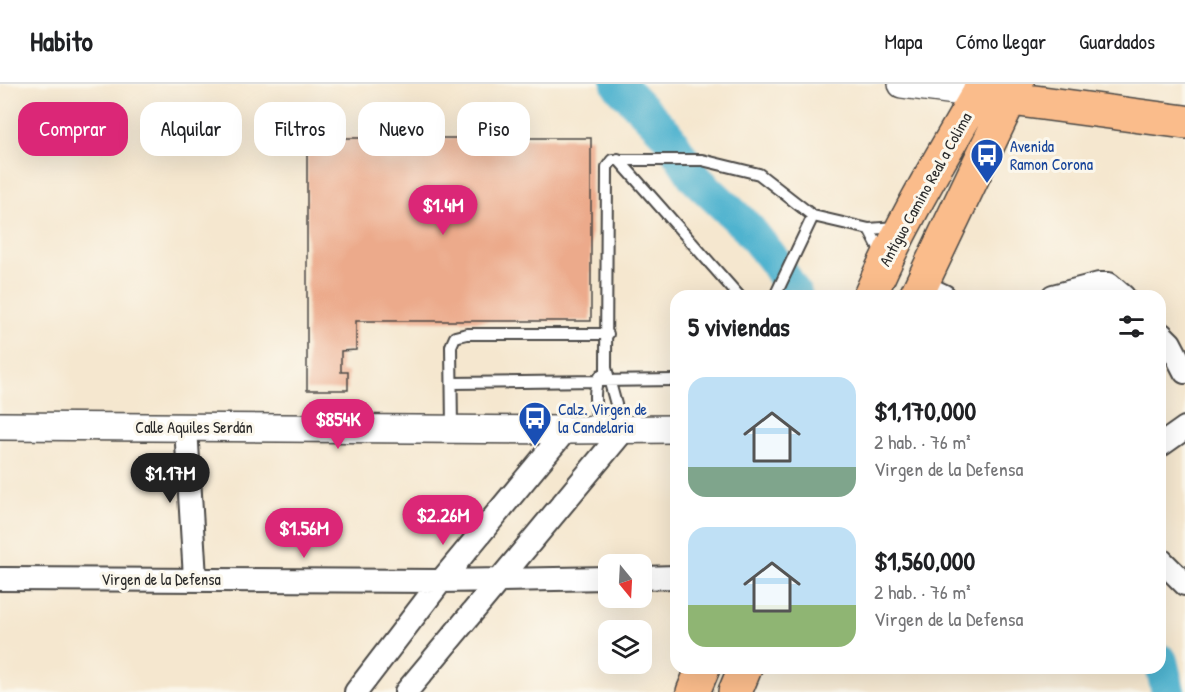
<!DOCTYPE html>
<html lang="es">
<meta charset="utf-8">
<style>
body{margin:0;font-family:"Patrick Hand",sans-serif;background:#f6f6f6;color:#202124;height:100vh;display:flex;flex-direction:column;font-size:22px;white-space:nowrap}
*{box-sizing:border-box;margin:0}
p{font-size:20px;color:#757577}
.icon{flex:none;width:33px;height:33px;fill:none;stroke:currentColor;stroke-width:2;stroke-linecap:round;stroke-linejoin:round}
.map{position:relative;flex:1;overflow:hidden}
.panel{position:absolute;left:670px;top:206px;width:496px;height:384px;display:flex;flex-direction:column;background:#fff;border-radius:18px;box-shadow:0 6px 24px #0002}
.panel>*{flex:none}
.top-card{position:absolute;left:18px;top:18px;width:562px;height:54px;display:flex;gap:12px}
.needle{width:39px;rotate:162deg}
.tools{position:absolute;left:598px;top:470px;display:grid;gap:12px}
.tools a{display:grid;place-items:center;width:54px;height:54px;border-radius:12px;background:#fff;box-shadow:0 6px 24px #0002;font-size:30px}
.price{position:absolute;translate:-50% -51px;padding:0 14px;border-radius:21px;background:#db2777;color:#fff;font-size:20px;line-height:39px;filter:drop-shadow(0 2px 3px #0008)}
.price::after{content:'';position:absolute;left:50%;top:36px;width:18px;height:14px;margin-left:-9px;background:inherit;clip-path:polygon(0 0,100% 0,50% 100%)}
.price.active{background:#222;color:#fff}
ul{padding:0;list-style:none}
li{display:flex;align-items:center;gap:18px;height:150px;padding:0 18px}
li span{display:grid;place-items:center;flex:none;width:168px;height:120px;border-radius:18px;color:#555}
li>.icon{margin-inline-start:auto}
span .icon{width:72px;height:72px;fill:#fffc;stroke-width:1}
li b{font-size:26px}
h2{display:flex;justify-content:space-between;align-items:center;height:72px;padding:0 18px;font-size:26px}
.chip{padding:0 21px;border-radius:18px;background:#fff;box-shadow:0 6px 24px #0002;font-size:21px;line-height:54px}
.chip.active{background:#db2777;color:#fff}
header{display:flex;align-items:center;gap:36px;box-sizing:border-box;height:84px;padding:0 30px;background:#fff;border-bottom:2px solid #e0e0e0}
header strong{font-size:28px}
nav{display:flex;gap:33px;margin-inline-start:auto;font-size:21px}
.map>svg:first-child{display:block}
</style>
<header>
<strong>Habito</strong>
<nav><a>Mapa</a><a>Cómo llegar</a><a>Guardados</a></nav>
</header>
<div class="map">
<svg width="1185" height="608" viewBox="0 0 1185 608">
<rect width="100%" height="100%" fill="#fbf7ec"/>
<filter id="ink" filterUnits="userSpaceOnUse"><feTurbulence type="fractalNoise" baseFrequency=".0167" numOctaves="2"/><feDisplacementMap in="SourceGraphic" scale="12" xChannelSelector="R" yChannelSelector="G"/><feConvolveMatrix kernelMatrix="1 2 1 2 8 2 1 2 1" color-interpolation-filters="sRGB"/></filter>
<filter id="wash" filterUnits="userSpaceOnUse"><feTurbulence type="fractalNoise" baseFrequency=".008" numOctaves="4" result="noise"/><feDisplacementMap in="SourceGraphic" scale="24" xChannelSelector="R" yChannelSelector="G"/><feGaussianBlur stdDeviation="1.35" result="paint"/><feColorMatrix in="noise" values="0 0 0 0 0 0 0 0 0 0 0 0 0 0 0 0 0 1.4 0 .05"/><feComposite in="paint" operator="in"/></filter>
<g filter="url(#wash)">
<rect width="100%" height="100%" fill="#f5e7cf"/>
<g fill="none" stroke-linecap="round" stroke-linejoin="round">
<!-- river -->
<path stroke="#50b3cf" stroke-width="34" d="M618 0 666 49 695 94 748 144 775 178 796 212
M1161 577 1168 608"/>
</g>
<g id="blocks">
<!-- building -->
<path fill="#ecaa8b" d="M307 54H591V237H356V266L341 267V288H348V306H307Z"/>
</g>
</g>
<g filter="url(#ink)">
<use href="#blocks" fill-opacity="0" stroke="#494744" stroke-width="1.5"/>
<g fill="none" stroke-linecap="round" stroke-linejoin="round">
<defs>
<path id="service" d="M618 75 739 212
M869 145 883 172
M775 212 813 132
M452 299 676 296
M452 344 451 262 455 253 467 250H608
M599 346C597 329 590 305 601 291
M623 346 606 284 607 83 612 76H702L759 90 813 132 869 145 896 143"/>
<path id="minor" d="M921 201 944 212
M1053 212 1099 200H1109L1123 212
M1161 250 1170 259 1185 288
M186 343 195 494
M1161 361 1185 344
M1161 476 1185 500
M642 494 676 493
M0 495 441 497 609 494
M356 608 441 497 566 346
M406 608 624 346"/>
<path id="tertiary" d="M902 0 978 10
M0 342 566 346 676 345"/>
<path id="primary" d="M989 12 1185 38
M870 212C900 141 940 76 978 10L982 0
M916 212 1017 0
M693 608 703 584
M735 608 745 584"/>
</defs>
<!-- service casing -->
<use href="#service" stroke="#494744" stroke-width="14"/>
<!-- minor casing -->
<use href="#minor" stroke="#494744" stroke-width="26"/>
<!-- tertiary casing -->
<use href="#tertiary" stroke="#494744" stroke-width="30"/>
<!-- primary casing -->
<use href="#primary" stroke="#494744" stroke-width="36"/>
<!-- service -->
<use href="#service" stroke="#fff" stroke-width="10"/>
<!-- minor -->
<use href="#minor" stroke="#fff" stroke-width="22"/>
<!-- tertiary -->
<use href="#tertiary" stroke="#fff" stroke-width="27"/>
<!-- primary -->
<use href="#primary" stroke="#fabc8b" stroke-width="33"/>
</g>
</g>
<!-- icons -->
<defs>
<symbol id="bus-pin" viewBox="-11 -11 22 30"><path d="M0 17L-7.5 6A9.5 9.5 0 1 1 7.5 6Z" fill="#1a4fb4" stroke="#fbf7ec"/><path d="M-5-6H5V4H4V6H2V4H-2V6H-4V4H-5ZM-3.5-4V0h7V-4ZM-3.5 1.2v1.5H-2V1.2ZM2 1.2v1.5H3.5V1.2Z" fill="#fff"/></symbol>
</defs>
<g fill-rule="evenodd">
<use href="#bus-pin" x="968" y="52" width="38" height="52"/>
<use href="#bus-pin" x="516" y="315" width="38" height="52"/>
</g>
<g text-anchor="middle" stroke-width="6" stroke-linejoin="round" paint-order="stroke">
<!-- transit labels -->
<g font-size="16" fill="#164399" stroke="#fbf7ec" text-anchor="start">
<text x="1010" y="68">Avenida<tspan x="1010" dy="18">Ramon Corona</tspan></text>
<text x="558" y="331">Calz. Virgen de<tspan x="558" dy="18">la Candelaria</tspan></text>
</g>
<!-- street labels -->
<g font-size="16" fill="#2b2b2b" stroke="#fbf7ec">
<text transform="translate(925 105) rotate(-61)" y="6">Antiguo Camino Real a Colima</text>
<text x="194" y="349">Calle Aquiles Serdán</text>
<text x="161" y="501">Virgen de la Defensa</text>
</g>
</g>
</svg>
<div class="tools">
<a><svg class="needle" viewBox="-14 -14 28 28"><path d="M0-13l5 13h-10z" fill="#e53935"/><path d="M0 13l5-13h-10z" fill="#757577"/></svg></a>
<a><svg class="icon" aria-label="layers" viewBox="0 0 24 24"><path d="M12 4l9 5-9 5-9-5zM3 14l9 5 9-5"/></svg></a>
</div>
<b class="price" style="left:443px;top:152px">$1.4M</b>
<b class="price" style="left:338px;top:366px">$854K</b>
<b class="price active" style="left:170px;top:420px">$1.17M</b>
<b class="price" style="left:443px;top:462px">$2.26M</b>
<b class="price" style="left:304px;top:475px">$1.56M</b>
<div class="top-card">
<a class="chip active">Comprar</a>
<a class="chip">Alquilar</a>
<a class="chip">Filtros</a>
<a class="chip">Nuevo</a>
<a class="chip">Piso</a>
</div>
<section class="panel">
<h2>5 viviendas<svg class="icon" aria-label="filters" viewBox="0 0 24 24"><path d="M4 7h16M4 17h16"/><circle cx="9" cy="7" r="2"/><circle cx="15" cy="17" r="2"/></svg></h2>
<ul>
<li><span style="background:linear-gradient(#bfe0f5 75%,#7fa58c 0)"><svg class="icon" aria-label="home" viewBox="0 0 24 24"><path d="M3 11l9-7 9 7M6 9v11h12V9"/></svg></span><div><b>$1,170,000</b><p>2 hab. · 76 m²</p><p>Virgen de la Defensa</p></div></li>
<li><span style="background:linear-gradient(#bfe0f5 65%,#8fb573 0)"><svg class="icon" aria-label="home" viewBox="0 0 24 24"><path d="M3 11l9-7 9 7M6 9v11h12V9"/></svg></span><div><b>$1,560,000</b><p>2 hab. · 76 m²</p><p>Virgen de la Defensa</p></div></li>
</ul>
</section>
</div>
